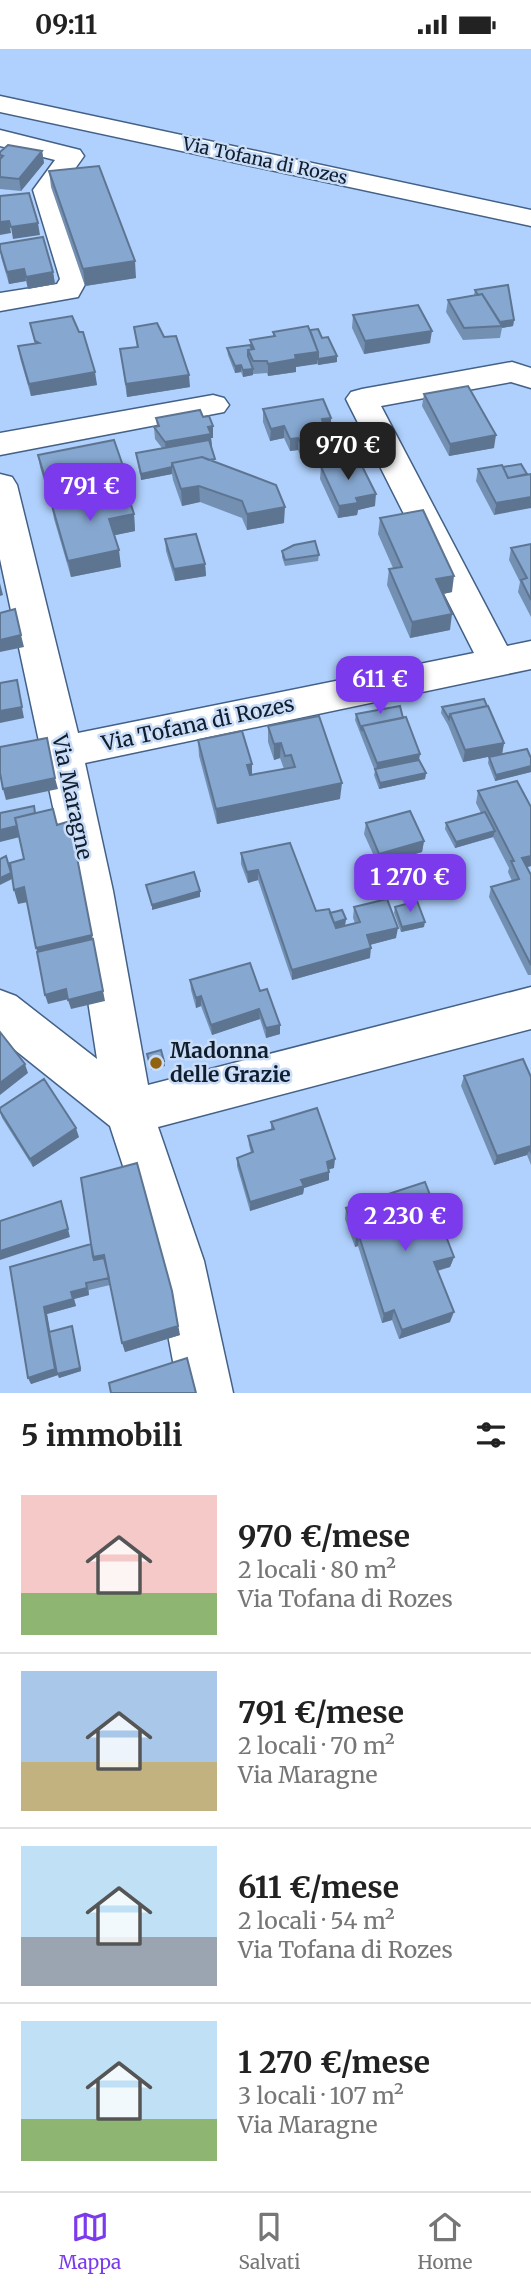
<!DOCTYPE html>
<html lang="it">
<meta charset="utf-8">
<style>
body{margin:0;font-family:Merriweather,serif;background:#f6f6f6;color:#222;height:100vh;display:flex;flex-direction:column;font-size:26px;white-space:nowrap}
*{box-sizing:border-box;margin:0}
p{font-size:23px;color:#767676}
.icon{flex:none;width:38px;height:38px;fill:none;stroke:currentColor;stroke-width:2;stroke-linecap:round;stroke-linejoin:round}
.map{position:relative;height:1344px;overflow:hidden}
.panel{display:flex;flex-direction:column;background:#fff;flex:1}
.panel>*{flex:none}
.price{position:absolute;translate:-50% -60px;padding:0 16px;border-radius:14px;background:#7c3aed;color:#fff;font-size:23px;line-height:46px;filter:drop-shadow(0 2px 4px #0008)}
.price::after{content:'';position:absolute;left:50%;top:42px;width:21px;height:16px;margin-left:-10px;background:inherit;clip-path:polygon(0 0,100% 0,50% 100%)}
.price.on{background:#222;color:#fff}
ul{padding:0;list-style:none}
li{display:flex;align-items:center;gap:21px;height:175px;padding:0 21px}
li+li{border-top:2px solid #e0e0e0}
li span{display:grid;place-items:center;flex:none;width:196px;height:140px;border-radius:0px;color:#555}
li>.icon{margin-inline-start:auto}
span .icon{width:84px;height:84px;fill:#fffc;stroke-width:1}
li b{font-size:30px}
h2{display:flex;justify-content:space-between;align-items:center;height:84px;padding:0 21px;font-size:30px}
.status{display:flex;justify-content:space-between;align-items:center;height:49px;padding:0 35px;background:#fff;direction:ltr}
.status svg{height:19px;fill:currentColor}
.tab-bar{display:flex;justify-content:space-around;align-items:center;height:98px;border-top:2px solid #e0e0e0;background:#fff;font-size:19px;color:#767676}
.tab-bar a{display:grid;justify-items:center;gap:4px}
.tab-bar .on{color:#7c3aed}
.map>svg:first-child{display:block}
</style>
<div class="status"><b>09:11</b><svg viewBox="0 0 49 12"><path d="M0 12V9h3v3zM5 12V6h3v6zM10 12V3h3v9zM15 12V0h3v12zM26 1h20v11H26zM47 4h2v5h-2z"/></svg></div>
<div class="map">
<svg width="531" height="1344" viewBox="0 0 531 1344">
<rect width="100%" height="100%" fill="#b0d1fd"/>
<g fill="none" stroke-linecap="round" stroke-linejoin="round">
<defs>
<path id="minor" d="M0 47 531 161V177L0 63Z
M0 81 80 101 84 107 60 141 88 230 78 248 0 262V244L57 235 60 230 33 141 55 111 0 97Z
M512 313 531 319V339L511 333 381 357 507 597 531 592V620L85 714 113 842 148 1036 531 938V980L158 1078 204 1212 233 1344H179L154 1212 110 1077 0 989V941L16 947 97 1010 71 842 0 510V425L12 428 17 436 78 684 474 604 346 350 351 343 362 340Z
M213 346 224 349 229 356 224 363 0 406V384Z"/>
</defs>
<!-- minor casing -->
<use href="#minor" stroke="#436187" stroke-width="3"/>
<!-- minor -->
<use href="#minor" fill="#fff" fill-rule="evenodd"/>
</g>
<!-- wall -->
<path fill="#7390b3" d="M42 102 44 114 21 142 0 140V103Z
M49 122 136 229 85 237 51 138Z
M0 195 53 223 55 235 28 240 26 232 9 235 1 208Z
M475 241 514 271 513 277 502 279 500 289 463 291 446 263 448 251 474 246Z
M353 266 430 294 364 305 352 279Z
M30 274 79 283 97 336 31 347 20 309 18 297 35 295Z
M134 278 164 288 190 338 127 348 120 300 137 298Z
M310 281 322 289 337 307V313L318 316 317 314 296 318V323L268 327 267 324 253 325V326L243 328 241 323 235 324 228 306 227 299 251 297 250 291 273 287V283Z
M424 345 494 399 449 407 422 357Z
M263 360 331 381 325 382 328 405 302 409 298 401 290 402 284 389 270 392 263 373Z
M203 368 213 377V389H211L212 397H211L215 413 284 474 247 481 242 469 200 453 182 457 173 431 172 425 141 431 136 404 162 399 155 390 154 378H157L156 369Z
M38 406 123 417 124 429 48 445 40 418Z
M321 418 375 457 358 461 357 466 338 469 320 430Z
M503 418 494 466 476 432 478 420Z
M51 453 134 465 135 482 115 486 121 518 71 528 54 470Z
M380 469 452 543 443 545 450 581 410 589 387 536 389 520 393 519 378 485Z
M165 490 205 515 206 527 175 532 166 502Z
M531 495V568L518 543 520 533 509 511 511 499Z
M282 502 319 506 318 512 285 517 282 508Z
M442 658 504 694 502 705 463 713 448 676 441 664Z
M356 665 419 711 426 724 425 730 379 740 374 726 375 722 355 671Z
M268 677 340 750 217 775 199 707 198 691 252 715V726L284 720 280 709 274 711 268 693Z
M489 708 531 709V723L495 732 488 714Z
M478 742 531 758V817L527 818 531 826V926H528L489 848 491 838 512 832 508 823 509 819 493 788 455 799 445 780 446 774 481 764 476 754Z
M366 774 424 792 422 803 378 816 364 785Z
M241 804 316 862 330 864 346 870 345 876 336 878V879L355 874 353 869 354 858 396 889 370 896V909L292 931 258 831 248 834 241 815Z
M395 858 424 878 401 883 394 864Z
M190 931 260 942 280 976V985L266 989 260 970 212 986 201 957 196 959 191 941Z
M464 1027 531 1028V1116L527 1106 494 1116 461 1037Z
M0 1059 79 1088 33 1118 2 1069 0 1063Z
M271 1073 334 1119 329 1120V1131L304 1139 303 1145 250 1162 237 1117V1109L251 1104 249 1096 248 1087 271 1081Z
M346 1159 454 1208 450 1218 438 1222 450 1273 399 1290 392 1271 382 1274 358 1197 355 1198 345 1170Z
M91 1195 180 1286 125 1303 110 1236 89 1241V1246L74 1250 76 1257 47 1265 50 1283 72 1277 81 1322 59 1329 58 1326 31 1335 10 1218Z"/>
<!-- shaded-wall -->
<path fill="#5e7592" d="M42 102 44 114 21 142 19 130Z
M9 172 11 184 0 186V173Z
M38 174 40 186 13 190 11 178Z
M135 212 136 229 85 237 83 220Z
M24 220 26 232 9 235 7 223Z
M53 223 55 235 28 240 26 228Z
M514 271 513 277 502 279V277L496 274Z
M432 282 430 294 364 305 365 292Z
M318 303 317 315 296 318V323L268 327V315L295 306Z
M337 307V313L318 316V310Z
M241 316V323L235 324V317Z
M253 320V326L243 328V321Z
M95 323 97 336 31 347 29 335Z
M189 326 190 338 127 348 126 335Z
M331 369V381L321 383 322 370Z
M213 377V389H211L212 397 166 405 165 393Z
M284 377V389L270 392 271 380Z
M496 386 494 399 449 407 450 395Z
M298 389V401L290 402V390Z
M328 393V405L302 409V397Z
M123 417 124 429 48 445 46 432Z
M172 418V425L141 431V425Z
M199 437 200 453 182 457 181 440Z
M376 445 375 457 358 461 357 466 338 469 339 457 356 449Z
M531 448V459L494 466 496 454Z
M285 458 284 474 247 481V465Z
M134 465 135 482 111 487 109 470Z
M119 501 121 518 71 528 68 512Z
M205 515 206 527 175 532 174 520Z
M454 527 452 543 434 547 436 530Z
M0 534 3 546 0 547Z
M452 565 450 581 410 589 412 573Z
M21 586 24 598 0 603V591Z
M19 643 24 669 0 674V662Z
M281 694 280 709 274 711V695Z
M504 694 502 705 463 713 465 701Z
M420 705 418 717 376 725 377 714Z
M252 715V731L248 732 247 716Z
M531 717V723L495 732 496 726Z
M426 724 425 730 379 740 380 734Z
M55 729 58 740 6 751 3 740Z
M342 734 340 750 217 775 216 760Z
M70 772 105 952 71 960 68 951 95 900 40 913 36 899Z
M17 777 20 788 0 793V781Z
M495 782 493 788 455 799 456 793Z
M424 792 422 803 378 816 379 805Z
M531 807V817L520 820 522 809Z
M258 821V831L248 834 247 823Z
M12 823 14 829 0 836V829Z
M24 838 28 853 18 855 14 841Z
M200 842V848L152 861V856Z
M346 870 345 876 332 880V874Z
M425 873 424 878 401 883 402 878Z
M398 879 396 889 365 897 367 886Z
M371 899 370 909 292 931V921Z
M66 940 69 950 48 955 45 946Z
M201 947V957L196 959V949Z
M259 960 260 970 212 986 211 976Z
M280 976V985L266 989V979Z
M164 1012 165 1017 151 1021 150 1016Z
M25 1015 28 1024 0 1046V1034Z
M76 1079 79 1088 33 1118 30 1110Z
M531 1097V1105L529 1102 527 1106 494 1116 497 1107Z
M335 1110 334 1119 326 1121 327 1113Z
M329 1123V1131L304 1139 303 1145 250 1162V1153L301 1131Z
M61 1152 70 1188 0 1211V1202Z
M359 1187 358 1197 355 1198 356 1188Z
M104 1206 109 1229 96 1219 93 1208Z
M454 1208 450 1218 431 1223 434 1213Z
M86 1234 89 1246 74 1250 76 1257 47 1265 58 1325 72 1277 81 1322 59 1329 58 1326 31 1335 28 1329 44 1258Z
M172 1242 180 1286 125 1303 122 1294Z
M394 1261 392 1271 382 1274 384 1265Z
M454 1263 450 1273 399 1290 402 1281Z"/>
<!-- building -->
<path fill="#86a7d0" stroke="#5e7592" stroke-width="2" d="M8 96 42 102 19 130 0 128V110L3 107 0 106V103Z
M99 117 135 212 83 220 49 122Z
M29 144 38 174 11 178 9 172 0 173V147Z
M43 188 53 223 26 228 24 220 7 223 0 200V195Z
M508 236 514 271 500 273 482 245 478 246 475 241Z
M482 245 502 277 464 279 448 251Z
M418 256 432 282 365 292 353 266Z
M72 267 79 283H83L95 323 29 335 18 297 39 294 35 292 30 274Z
M157 274 164 288 176 287 189 326 126 335 120 300 138 298 134 278Z
M308 277 318 303 295 306 296 310 268 315 267 312H253L248 301 254 300 250 291 275 287 273 283Z
M318 280 322 289 328 288 337 307 318 310V303L310 281Z
M250 296 252 300 248 301V307L253 320 243 321 241 316 235 317 227 299Z
M468 337 496 386 450 395 424 345Z
M323 350 331 369 322 370 328 393 302 397 298 389 290 390 284 377 271 380 263 360Z
M200 361 203 368 209 367 213 377 208 378 211 385 165 393 154 378 159 377 156 369Z
M114 391 123 417 46 432 38 406Z
M209 391 215 410 209 411 202 408 172 414V418L141 425 136 404Z
M202 408 276 436 285 458 247 465 242 452 199 437 181 440 172 414Z
M359 411 376 445 356 449 358 454 339 457 321 418Z
M521 415 527 425 508 429 503 418Z
M502 416 508 429 531 425V448L496 454 478 420Z
M126 441 134 465 109 470 119 501 68 512 51 453Z
M423 461 454 527 436 530 452 565 412 573 389 520 402 518 380 469Z
M196 485 205 515 174 520 165 490Z
M315 492 319 506 285 511 282 502 294 496Z
M531 495V551L521 531 527 529 511 499Z
M15 560 21 586 0 591V564Z
M17 631 22 658 0 662V634Z
M484 650 487 657 450 665 449 670 442 658Z
M400 657 403 669 362 677V682L356 665Z
M488 657 504 694 465 701 450 665Z
M319 667 342 734 216 760 198 691 242 682 252 715 247 716 250 726 295 718 291 706 285 707 281 694 274 695 268 677Z
M406 668 420 705 377 714 362 677Z
M47 689 55 729 3 740 0 724V698Z
M527 700 531 709V717L496 726 489 708Z
M419 711 426 724 380 734 375 720Z
M517 732 531 758V807L522 809 531 826V916L491 838 519 830 511 812H514L478 742Z
M34 757 35 764 15 769 17 777 0 781V764Z
M53 760 57 776 70 772 92 886 36 899 24 838 14 841 10 814 24 810 15 769Z
M410 762 424 792 379 805 366 774Z
M485 763 495 782 456 793 446 774Z
M290 794 316 862 329 860 336 879 360 873 354 858 387 850 398 879 367 886 371 899 292 921 258 821 247 823 241 804Z
M6 807 11 824 0 829V810Z
M194 823 200 842 152 856 146 836Z
M417 852 425 873 402 878 395 858Z
M342 861 346 870 334 874 330 864Z
M93 890 103 942 68 951 66 940 45 946 37 903Z
M250 914 260 942 267 940 280 976 266 979 259 960 211 976 201 947 196 949 190 931Z
M0 983 25 1015 0 1034Z
M161 1001 164 1012 150 1016 147 1005Z
M523 1010 531 1028V1097L497 1107 464 1027Z
M44 1030 76 1079 30 1110 0 1062V1059Z
M317 1059 335 1110 327 1113 329 1123 301 1131 304 1137 250 1153 237 1109 253 1103 248 1087 274 1080 271 1073Z
M137 1114 172 1242 178 1277 122 1294 104 1206 93 1208 81 1129Z
M425 1133 454 1208 434 1213 454 1263 402 1281 394 1261 384 1265 359 1187 356 1188 346 1159Z
M61 1152 68 1180 0 1202V1172Z
M91 1195 94 1211 104 1209 109 1229 86 1234 87 1239 71 1243 73 1250 44 1258 55 1320 28 1329 10 1218Z
M72 1277 80 1319 57 1325 49 1283Z
M187 1309 196 1344H111L109 1334Z"/>
<!-- markers -->
<circle fill="#91630f" stroke="#c9ddf8" stroke-width="2.5" cx="156" cy="1014" r="7"/>
<g text-anchor="middle" stroke-width="5" stroke-linejoin="round" paint-order="stroke">
<!-- far-street labels -->
<g font-size="18" fill="#101d2c" stroke="#c9ddf8">
<text transform="translate(265 112) rotate(12)" y="6">Via Tofana di Rozes</text>
</g>
<!-- street labels -->
<g font-size="21" fill="#101d2c" stroke="#c9ddf8">
<text transform="translate(198 675) rotate(-12)" y="7">Via Tofana di Rozes</text>
<text transform="translate(72 748) rotate(78)" y="7">Via Maragne</text>
</g>
<!-- poi labels -->
<g font-size="21" font-weight="bold" fill="#101d2c" stroke="#c9ddf8" text-anchor="start">
<text x="170" y="1009">Madonna<tspan x="170" dy="24">delle Grazie</tspan></text>
</g>
</g>
</svg>
<b class="price on" style="left:348px;top:433px">970 €</b>
<b class="price" style="left:90px;top:474px">791 €</b>
<b class="price" style="left:380px;top:667px">611 €</b>
<b class="price" style="left:410px;top:865px">1 270 €</b>
<b class="price" style="left:405px;top:1204px">2 230 €</b>
</div>
<section class="panel">
<h2>5 immobili<svg class="icon" aria-label="filters" viewBox="0 0 24 24"><path d="M4 7h16M4 17h16"/><circle cx="9" cy="7" r="2"/><circle cx="15" cy="17" r="2"/></svg></h2>
<ul>
<li><span style="background:linear-gradient(#f6c9c9 70%,#8fb573 0)"><svg class="icon" aria-label="home" viewBox="0 0 24 24"><path d="M3 11l9-7 9 7M6 9v11h12V9"/></svg></span><div><b>970 €/mese</b><p>2 locali · 80 m²</p><p>Via Tofana di Rozes</p></div></li>
<li><span style="background:linear-gradient(#a9c7e8 65%,#c2b280 0)"><svg class="icon" aria-label="home" viewBox="0 0 24 24"><path d="M3 11l9-7 9 7M6 9v11h12V9"/></svg></span><div><b>791 €/mese</b><p>2 locali · 70 m²</p><p>Via Maragne</p></div></li>
<li><span style="background:linear-gradient(#bfe0f5 65%,#9aa5b1 0)"><svg class="icon" aria-label="home" viewBox="0 0 24 24"><path d="M3 11l9-7 9 7M6 9v11h12V9"/></svg></span><div><b>611 €/mese</b><p>2 locali · 54 m²</p><p>Via Tofana di Rozes</p></div></li>
<li><span style="background:linear-gradient(#bfe0f5 70%,#8fb573 0)"><svg class="icon" aria-label="home" viewBox="0 0 24 24"><path d="M3 11l9-7 9 7M6 9v11h12V9"/></svg></span><div><b>1 270 €/mese</b><p>3 locali · 107 m²</p><p>Via Maragne</p></div></li>
</ul>
</section>
<nav class="tab-bar">
<a class="on"><svg class="icon" aria-label="map" viewBox="0 0 24 24"><path d="M3 6l6-2 6 2 6-2v14l-6 2-6-2-6 2zM9 4v14M15 6v14"/></svg>Mappa</a>
<a><svg class="icon" aria-label="saved" viewBox="0 0 24 24"><path d="M7 4h10v16l-5-4-5 4z"/></svg>Salvati</a>
<a><svg class="icon" aria-label="home" viewBox="0 0 24 24"><path d="M3 11l9-7 9 7M6 9v11h12V9"/></svg>Home</a>
</nav>
